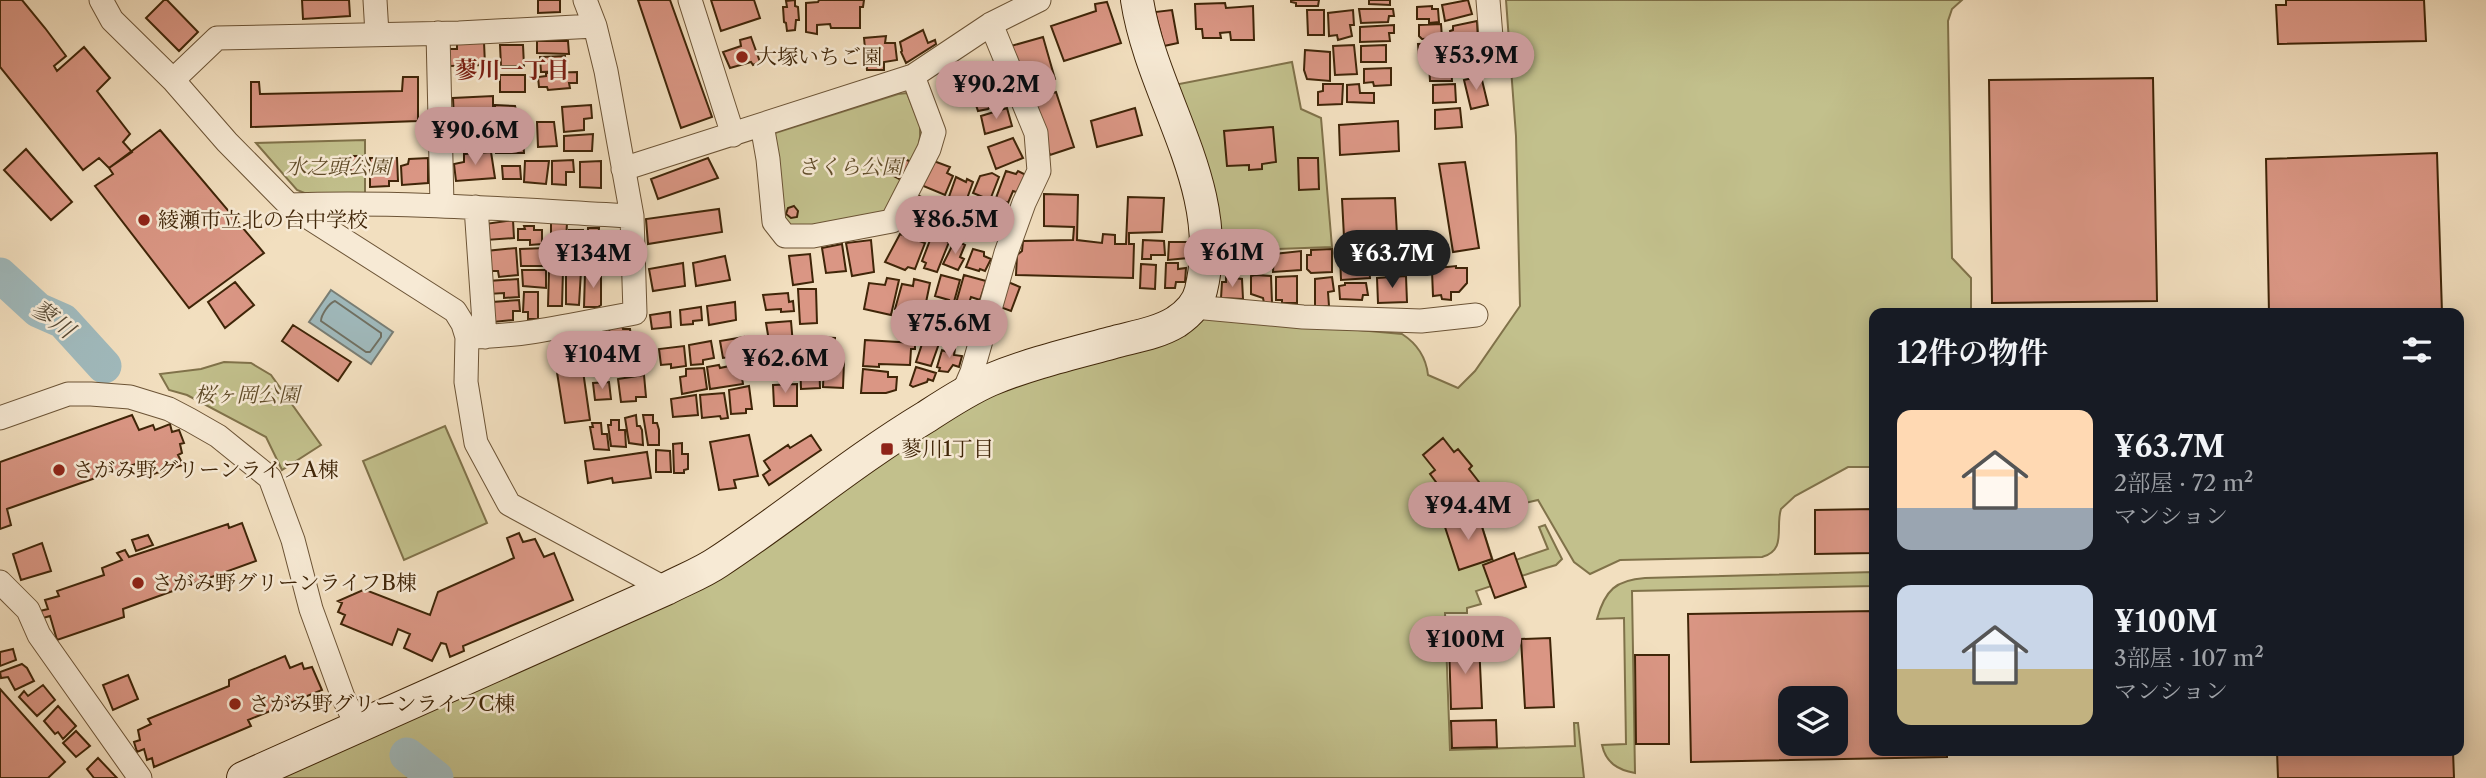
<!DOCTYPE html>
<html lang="ja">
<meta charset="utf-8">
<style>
body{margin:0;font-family:"Libre Caslon Text","Noto Serif JP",serif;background:#242831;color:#f1f3f6;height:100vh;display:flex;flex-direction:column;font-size:26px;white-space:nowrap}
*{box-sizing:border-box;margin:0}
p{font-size:23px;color:#9ea1a6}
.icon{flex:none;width:38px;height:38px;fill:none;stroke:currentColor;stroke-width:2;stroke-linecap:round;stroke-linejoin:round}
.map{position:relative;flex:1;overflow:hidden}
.panel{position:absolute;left:1869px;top:308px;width:595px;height:448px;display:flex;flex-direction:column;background:#171b24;border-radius:14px;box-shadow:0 4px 18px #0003}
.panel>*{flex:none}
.buttons{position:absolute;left:1778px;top:686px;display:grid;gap:14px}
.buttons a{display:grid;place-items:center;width:70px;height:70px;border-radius:14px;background:#171b24;box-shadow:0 4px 18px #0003;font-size:35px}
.price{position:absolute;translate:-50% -60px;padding:0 16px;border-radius:24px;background:#c59692;color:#111;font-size:23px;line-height:46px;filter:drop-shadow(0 2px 4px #0008)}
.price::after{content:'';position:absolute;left:50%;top:42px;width:21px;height:16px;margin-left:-10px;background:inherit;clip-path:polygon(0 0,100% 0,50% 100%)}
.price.current{background:#222;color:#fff}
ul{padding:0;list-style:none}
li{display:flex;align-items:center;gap:21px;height:175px;padding:0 28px}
li span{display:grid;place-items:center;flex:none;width:196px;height:140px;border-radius:14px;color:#555}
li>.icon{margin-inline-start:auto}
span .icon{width:84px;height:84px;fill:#fffc;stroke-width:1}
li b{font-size:30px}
h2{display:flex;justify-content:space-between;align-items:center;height:84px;padding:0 28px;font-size:30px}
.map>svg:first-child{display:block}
</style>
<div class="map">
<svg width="2486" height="778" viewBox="0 0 2486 778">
<rect width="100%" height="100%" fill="#f2dfbf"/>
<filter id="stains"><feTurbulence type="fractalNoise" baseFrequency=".00286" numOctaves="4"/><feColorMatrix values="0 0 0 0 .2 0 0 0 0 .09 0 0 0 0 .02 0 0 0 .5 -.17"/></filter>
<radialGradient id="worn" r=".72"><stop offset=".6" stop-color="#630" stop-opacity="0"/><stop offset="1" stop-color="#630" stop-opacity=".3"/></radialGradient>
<!-- green -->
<path fill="#c2c08c" stroke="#80724a" stroke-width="2" d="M1506 0H1962L1952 9 1948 21 1952 258 1971 278V313H1874V467H1848L1795 496 1781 509C1775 528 1787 550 1762 557L1620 560 1590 574 1574 562 1538 500 1478 514 1495 567 1548 549 1539 527 1545 525 1562 559 1556 565 1546 568 1476 591 1481 604 1467 608V613H1445L1450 750 1575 746 1574 723H1578L1584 778H272L537 660 980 397 1204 316 1402 334C1416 343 1426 357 1428 375L1458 388 1475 371 1520 306 1516 136Z
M1292 62 1301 109 1321 118 1332 247 1217 251 1174 85Z
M907 93 920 125V137L918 149 895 201 881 216 793 229 785 225 772 139 775 133 898 94Z
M365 140V195L307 194 297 190 256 143Z
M224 362 251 363 271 375 321 445 282 470 266 437 187 395 169 390 160 374 201 369Z
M445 426 487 523 404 560 363 461Z
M1874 572V586L1632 591 1635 773C1618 770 1606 763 1602 745L1626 744 1624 618 1597 619C1605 590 1616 580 1645 578Z"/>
<!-- water -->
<path fill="#a0babd" stroke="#797e75" stroke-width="2" d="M331 290 393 332 371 364 309 322Z"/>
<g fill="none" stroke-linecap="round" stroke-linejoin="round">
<!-- shore -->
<path stroke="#707062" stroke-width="2" d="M335 301 381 333V337L370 352H366L321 321C321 315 329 303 335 301Z"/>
<!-- river -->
<path stroke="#a0babd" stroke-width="35" d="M0 275 38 310 63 321 104 366
M407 755 436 778"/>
</g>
<!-- building -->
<path fill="#da9684" stroke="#3f2508" stroke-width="2" fill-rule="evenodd" d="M0 0H22L45 28 66 56 54 66 57 71 84 47 110 78 97 91 130 134 123 142 132 152 109 168 99 158 83 170 0 67Z
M164 0H167L198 32 179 51 146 18Z
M302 0H349L350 16 303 19Z
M538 0H560V12L538 13Z
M638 0H670L712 117 681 128Z
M711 0H754L760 18 721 31Z
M795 0V6L798 7 799 20H796L795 30 787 31 786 23 784 22 783 7H787L786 1Z
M819 0H864L863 7H860V28H831L830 24 817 25V34L806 32V3L818 2Z
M1291 0H1319L1318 6H1296V3L1291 2Z
M1369 0H1390V5L1369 4Z
M1468 0 1472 14 1445 21 1442 5Z
M2286 0H2424L2426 41 2278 44 2276 5H2286Z
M1107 2 1121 43 1064 61 1051 26 1096 11 1095 4Z
M1225 3 1226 8 1253 6 1254 40H1231L1230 32 1220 33 1221 38H1203L1202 29H1196L1195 4Z
M1432 6V9H1438L1439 22 1429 23V19H1417V7Z
M1359 9H1393L1394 16H1389L1388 22 1361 23Z
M1172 10 1178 43 1164 46 1155 12Z
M1307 10H1324V35H1308Z
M1353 10 1354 25H1350L1352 36 1338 40 1337 35 1329 36 1328 13Z
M1477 21 1478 41 1453 45 1450 31 1453 30V26Z
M1441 24 1442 38 1422 39 1419 36V25Z
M1394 25V33H1389L1390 41 1360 42V27Z
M923 30 928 43 935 40 936 44 906 63 901 52 902 51 900 42Z
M886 36 885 43H895L897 60 884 62V70H867L864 38Z
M751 37 760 62 753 65 751 62 730 68 723 52 741 46 740 40Z
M1043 37 1055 79 1024 90 1011 46Z
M457 41 484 42 485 65 450 66 449 49H457Z
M537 41H568L569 54 537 53Z
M1446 43 1447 56 1419 57 1418 44Z
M500 45H523L524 66H501Z
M1354 45 1357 74 1335 75 1333 46Z
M1386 45V62H1361V46Z
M1474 45 1479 63 1456 69 1452 54Z
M1305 50 1330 52V81L1307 79 1304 70Z
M565 56 566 71 541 72 540 57Z
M1451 62 1452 81H1430L1429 63Z
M1391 68V85L1374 86 1373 82 1364 83V69Z
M577 72V83H569L570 88 548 90 547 87H539L538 77 546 76V73Z
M500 75H525V92H500Z
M1481 76 1488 105 1471 109 1464 80Z
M403 77H418V121L251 127V82H259L260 94 402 91Z
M2153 78 2157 301 1992 303 1989 80Z
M996 81 1001 94 988 109 978 111 970 87Z
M1323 84H1343L1342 104 1318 105V92L1323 91Z
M1359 84 1360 93H1374V103L1347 102V85Z
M1455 84 1456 102 1433 103V85Z
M1056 92 1074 147 1050 155 1031 100Z
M493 96V119L454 120 453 98Z
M495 105 515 106 516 110 522 111 523 123 495 124Z
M591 105 592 118 584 119V130L564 132 562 107Z
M1007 108 1012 126 985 134 981 116Z
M1135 108 1142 135 1097 147 1091 121Z
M1460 108 1462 127 1435 129V110Z
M1398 121 1399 151 1340 155 1339 125Z
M537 122H554L557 146 538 147Z
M1273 127 1276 162 1262 164V169L1249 170V165L1227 166 1224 131Z
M160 130 264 253 189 308 95 186 113 174 109 168Z
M593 134 592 151H564V136Z
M496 136H523L524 153H496Z
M1013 138 1023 158 996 169 988 147Z
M26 149 72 202 51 220 4 170Z
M491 152 495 178 456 181 454 164 464 162V154Z
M2437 153 2442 313H2269L2266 159Z
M351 156H362V172H351Z
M901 157 911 162 901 180 892 175Z
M370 158H397L398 181H389V186L370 187Z
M428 158V183L402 185 401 166 408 164 409 159Z
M708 158 718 178 658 199 651 179Z
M1298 158H1318L1319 189 1299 190Z
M573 160 574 172H566V185L552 184V161Z
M931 160 950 167 947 173 953 176 945 195 921 185Z
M525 161H549L546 184 524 182Z
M601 161V188L580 187V162Z
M1465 162 1479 248 1453 252 1439 164Z
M502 166H520L521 179H503Z
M1006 171 1016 174 1018 171 1030 177 1022 194 1013 191 1008 203 996 198Z
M992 173 999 177 990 200 973 193 980 176Z
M956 177 966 182 967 179 973 182 961 215 945 208Z
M1044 194 1078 195 1077 240 1102 243 1103 234 1115 235V244H1126L1128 197 1164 198 1162 232 1129 233V244H1134L1133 278 1016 275 1017 255 1022 251 1023 241 1073 240 1074 227 1044 226Z
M919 196 942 206 931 234 907 224Z
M1395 198 1397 235 1344 237 1342 199Z
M992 205 1012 215 1002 235 998 232 997 237 989 234 991 228 983 226Z
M794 206 798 211 797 217 791 218 786 214 788 208Z
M719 209 722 232 648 244 646 219Z
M513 220 514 238 486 240 485 224Z
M551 223H567L565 258 551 257Z
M524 226H534V230H542V244L530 245V240H518V229H525Z
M588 228H599L598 239 603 240 602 260H587Z
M569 230H583V260H572V256H569Z
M900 234 925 243 915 269 908 267 905 270 885 262Z
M932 235 949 242 937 272 924 268 926 263 922 261Z
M871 240 874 272 852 276 846 243Z
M955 240 965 245 960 257 964 259 958 270 943 264Z
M1143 240 1164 241 1165 255H1151V259H1142Z
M1169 242H1189L1188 258 1168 260Z
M842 244 846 271 826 273 822 248Z
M516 248 518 275 499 277 498 271H487L486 251Z
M546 248V266H521L520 249Z
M973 249 984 252V256L991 259 985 271 980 269 979 271 966 267Z
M1332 249V272L1311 273 1307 269V255H1311V250Z
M1249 251 1270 252V269H1247L1246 255H1249Z
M1301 251V270L1273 272 1274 254Z
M1368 251 1370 278 1341 280 1340 255Z
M1219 253H1241L1243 272H1230V268L1219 269Z
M810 254 813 282 793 285 789 256Z
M725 256 730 280 696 286 693 263Z
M683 263 685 286 653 291 649 269Z
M1166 263H1178V269L1186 268 1185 282H1176L1175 288H1165Z
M1141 264 1156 265 1155 289 1140 288Z
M1456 266V268H1467V283L1459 292H1451V300L1442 299 1441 295 1433 296 1432 271H1438V268Z
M522 270H546V288L523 286Z
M563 270 562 306H548L549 271Z
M566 270 581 271 579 305 566 304Z
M585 273H601V305L598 307H584Z
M941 275 960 280 952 309 947 308 949 300 935 296Z
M964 275 986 281 980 300 971 297 968 306 956 303Z
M1255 275 1271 276 1272 303H1264L1263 298 1251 294V276Z
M1297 276V303H1282V300H1276V277Z
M1406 276 1407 302 1378 303 1377 278Z
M1226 277 1242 279 1243 299 1221 298 1222 282H1226Z
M1332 277 1334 291 1328 292 1329 306 1315 307V279Z
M887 278 899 280 891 315 864 309 869 283 885 285Z
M518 279 519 297 504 298V293L488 294V281Z
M914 279 930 283 923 317 895 309 902 284 913 286Z
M235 282 254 305 225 328 208 302Z
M1008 282 1020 287 1011 311 1000 307Z
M1345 283H1366L1368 295H1363L1362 300 1340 299 1339 286 1345 285Z
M798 289H816L817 323 800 324Z
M524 292H538V319H528V312H523Z
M788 293 789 302 793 301 794 311 781 312V309L766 310 763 295Z
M519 300 520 311H513V320L493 322 492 302Z
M735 302 736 320 709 325 707 306Z
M936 305 945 308 943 314 948 316 944 330 926 325 932 309H935Z
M701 307 702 320 693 321V324L681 325 680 310Z
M959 310 965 311V318L974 321 968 338 947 331 952 314 957 316Z
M670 312 671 327 652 329 650 315Z
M791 321 793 345H787V340L769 341 766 323Z
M293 325 351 362 338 381 282 341Z
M622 326 623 329H630L632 345 614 348 613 344 611 345 609 328Z
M925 335 941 338 931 366 916 362Z
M800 336 835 338 834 353 799 351Z
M744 337V340H750L752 357 739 359 738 356 723 358 720 341Z
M865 340 915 343V349H911L910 365 879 364V367L863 366Z
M711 341 714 358 703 360V364L691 365 689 345Z
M579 343 590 420 565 423 553 347Z
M607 345 606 365 590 367 589 361H586V350L592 349V346Z
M684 346 686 366 671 368V364L661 365 659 349Z
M948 348 955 349 954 355 962 356 959 367 953 365 948 372 939 371 940 368 937 367 942 350 947 352Z
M636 350 639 369 616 373 613 354Z
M795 350 796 376H783L782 367H771V351Z
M800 359H819L820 388 801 389Z
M824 361H844L843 388 823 387Z
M719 365 720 368 734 365 736 372 741 371 743 384 710 389 707 367Z
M916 367 936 373 933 381 928 379 927 382 913 387 910 385Z
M704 368 707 389 682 394 680 377 686 376V369Z
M863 369 888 372V377H897L896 390 886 393H861Z
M644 375 646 397H636V401L621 402 618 379Z
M609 382 611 399 595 400 593 383Z
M797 384V406H774L773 385Z
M749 386 752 409H746V413L731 414 729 390Z
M724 393 728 418 721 419 720 416 702 418 700 395Z
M696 395 698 415 673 417 671 399Z
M132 415 139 430 153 425 155 430 170 424 172 432 179 430 184 443 180 444 182 453 178 455 183 465 150 475 144 461 7 509 11 525 0 529V462Z
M636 415 637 426H640L642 430 643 445 629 443 625 418Z
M643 415H653V423H657L659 430V445H648Z
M611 420H619V430H625L626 447 611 446 608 425H611Z
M592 423H601L602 434H607L609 450 594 449 590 427H593Z
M749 435 758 476 734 480 736 488 719 490 710 442Z
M811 435 821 450 769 485 763 475 770 470 764 461 788 445 790 448Z
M1443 438 1454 452 1458 449 1472 466 1469 469 1479 482 1456 500 1446 487 1442 490 1430 474 1435 470 1423 455Z
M682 443V454H688V469L684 470V473H674L673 444Z
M656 450 670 451 671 472H656Z
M647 452 651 478 613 483 612 478 588 483 585 461Z
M1874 509V553L1815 554V510Z
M1478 514 1492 559 1459 570 1444 524Z
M242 523 256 561 123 609 124 617 57 640 50 616 43 618 40 611 48 609 45 600 59 596 57 591 104 575 102 568 122 560 117 553 125 550 129 557 228 524 229 528Z
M519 533 523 542 535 539 544 557 554 553 573 600 463 646 464 651 450 657 446 644 441 643 432 661 404 648 410 634 398 629 392 645 341 624 345 615 338 612 342 603 338 601 370 587 368 591 430 615 438 592 514 558 507 538Z
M148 535 153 545 136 551 132 540Z
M42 543 51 571 21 580 13 554Z
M1514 553 1526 587 1495 598 1483 565Z
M1874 611V751H1947V757L1691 762 1688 614ZM1790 698H1836V744H1790Z
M1550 638 1554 707 1525 708 1521 639Z
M1479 643 1482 708 1451 709 1449 644Z
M13 649 16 660 0 666V652Z
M1635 655H1669V744H1636Z
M285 656 290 668 302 663 304 669 312 667 322 690 248 720 251 726 154 767 152 758 147 760 144 749 137 752 134 742 140 740 138 730 151 724 148 719 229 686V680Z
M22 664 27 668 34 681 15 690 8 677 1 678 0 672Z
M128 675 138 699 113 710 103 685Z
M43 685 55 700 37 716 19 697 24 691 28 696Z
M0 689 65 762 48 778H0Z
M58 706 76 726 63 739 58 732 55 734 44 721Z
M1496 720 1497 747 1452 748 1451 721Z
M76 731 90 746 76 757 63 743Z
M2277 751H2453L2454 778H2278Z
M98 758 117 778H94L87 769Z"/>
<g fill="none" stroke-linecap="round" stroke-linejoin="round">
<defs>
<path id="street" d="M101 0 112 20 173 80 227 142 289 205 455 311 463 324 467 337 466 382 476 443 509 504 666 589
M375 0 377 34
M690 0 733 135
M1488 0 1492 49
M438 33 442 205
M173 80 217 38 459 33 595 26
M762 125 768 159 774 222 785 236H813L892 221 929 149 934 132 913 76
M623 169 913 76 991 24 1039 0
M289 205C403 201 518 210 632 216
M476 207 485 337
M1194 307 1303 317 1421 321 1476 315
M467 337C523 337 580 323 635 313L632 216 606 71 595 26 585 0
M962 395 972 372 1006 253 1024 203 1039 171 1036 133 991 24
M0 418 68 394H91L130 397 169 409 190 420 218 436 270 478 293 540 311 609 343 697 358 727
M0 582 28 610 39 635 140 778"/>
<path id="secondary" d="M243 778 666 589C683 580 702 573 718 562 788 516 853 461 926 417 946 404 967 390 990 380 1028 364 1070 354 1111 343 1132 337 1156 334 1176 322 1188 314 1198 304 1201 290 1226 188 1152 98 1137 0"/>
</defs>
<!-- street casing -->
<use href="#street" stroke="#6c5436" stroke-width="25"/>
<!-- secondary casing -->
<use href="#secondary" stroke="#3f2508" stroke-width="34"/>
<!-- street -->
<use href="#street" stroke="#f7ead5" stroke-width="23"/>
<!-- secondary -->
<use href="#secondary" stroke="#f7ead5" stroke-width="32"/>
</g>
<!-- markers -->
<g fill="#8f2418" stroke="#f7ead5" stroke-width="2.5">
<circle cx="742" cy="57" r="7"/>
<circle cx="144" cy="220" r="7"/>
<rect x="880" y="442" width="14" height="14" rx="3.5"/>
<circle cx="59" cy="470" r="7"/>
<circle cx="138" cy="583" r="7"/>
<circle cx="235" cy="704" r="7"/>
</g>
<g text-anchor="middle" stroke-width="5" stroke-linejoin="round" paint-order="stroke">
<!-- poi labels -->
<g font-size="21" fill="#3f2508" stroke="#f7ead5" text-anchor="start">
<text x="756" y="64">大塚いちご園</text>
<text x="158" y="227">綾瀬市立北の台中学校</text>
<text x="901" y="456">蓼川1丁目</text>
<text x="73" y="477">さがみ野グリーンライフA棟</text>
<text x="152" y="590">さがみ野グリーンライフB棟</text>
<text x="249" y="711">さがみ野グリーンライフC棟</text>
</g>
<!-- park labels -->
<g font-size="21" font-style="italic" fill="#604c29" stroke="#f7ead5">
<text x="338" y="174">水之頭公園</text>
<text x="850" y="174">さくら公園</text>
<text x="247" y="402">桜ヶ岡公園</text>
</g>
<!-- neighbourhood labels -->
<g font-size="23" font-weight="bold" fill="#7a1f14" stroke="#f7ead5">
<text x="512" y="78">蓼川一丁目</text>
</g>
<!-- water labels -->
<g font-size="23" font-style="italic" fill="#574a35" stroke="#f7ead5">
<text transform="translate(53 319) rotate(37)" y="8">蓼川</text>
</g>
</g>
<rect width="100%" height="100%" filter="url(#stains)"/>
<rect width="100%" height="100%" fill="url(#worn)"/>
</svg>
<div class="buttons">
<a><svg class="icon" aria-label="layers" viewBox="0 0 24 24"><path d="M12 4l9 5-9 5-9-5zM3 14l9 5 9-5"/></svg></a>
</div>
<b class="price" style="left:1476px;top:92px">¥53.9M</b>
<b class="price" style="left:996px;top:121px">¥90.2M</b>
<b class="price" style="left:475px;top:167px">¥90.6M</b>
<b class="price" style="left:955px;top:256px">¥86.5M</b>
<b class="price" style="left:1232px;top:289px">¥61M</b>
<b class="price" style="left:593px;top:290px">¥134M</b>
<b class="price current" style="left:1392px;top:290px">¥63.7M</b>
<b class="price" style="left:949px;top:360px">¥75.6M</b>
<b class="price" style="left:602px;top:391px">¥104M</b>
<b class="price" style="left:785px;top:395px">¥62.6M</b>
<b class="price" style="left:1468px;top:542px">¥94.4M</b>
<b class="price" style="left:1465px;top:676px">¥100M</b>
<section class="panel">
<h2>12件の物件<svg class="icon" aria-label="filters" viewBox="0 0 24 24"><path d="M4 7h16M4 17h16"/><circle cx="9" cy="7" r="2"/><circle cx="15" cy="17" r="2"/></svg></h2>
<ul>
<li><span style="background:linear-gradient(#ffd9b3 70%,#9aa5b1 0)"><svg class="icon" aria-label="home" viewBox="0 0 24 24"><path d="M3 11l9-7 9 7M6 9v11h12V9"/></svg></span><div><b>¥63.7M</b><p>2部屋 · 72 m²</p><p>マンション</p></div></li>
<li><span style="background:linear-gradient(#c9d6e8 60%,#c2b280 0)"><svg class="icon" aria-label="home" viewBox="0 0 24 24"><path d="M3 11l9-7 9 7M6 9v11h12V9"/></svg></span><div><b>¥100M</b><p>3部屋 · 107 m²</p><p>マンション</p></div></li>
</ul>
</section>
</div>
